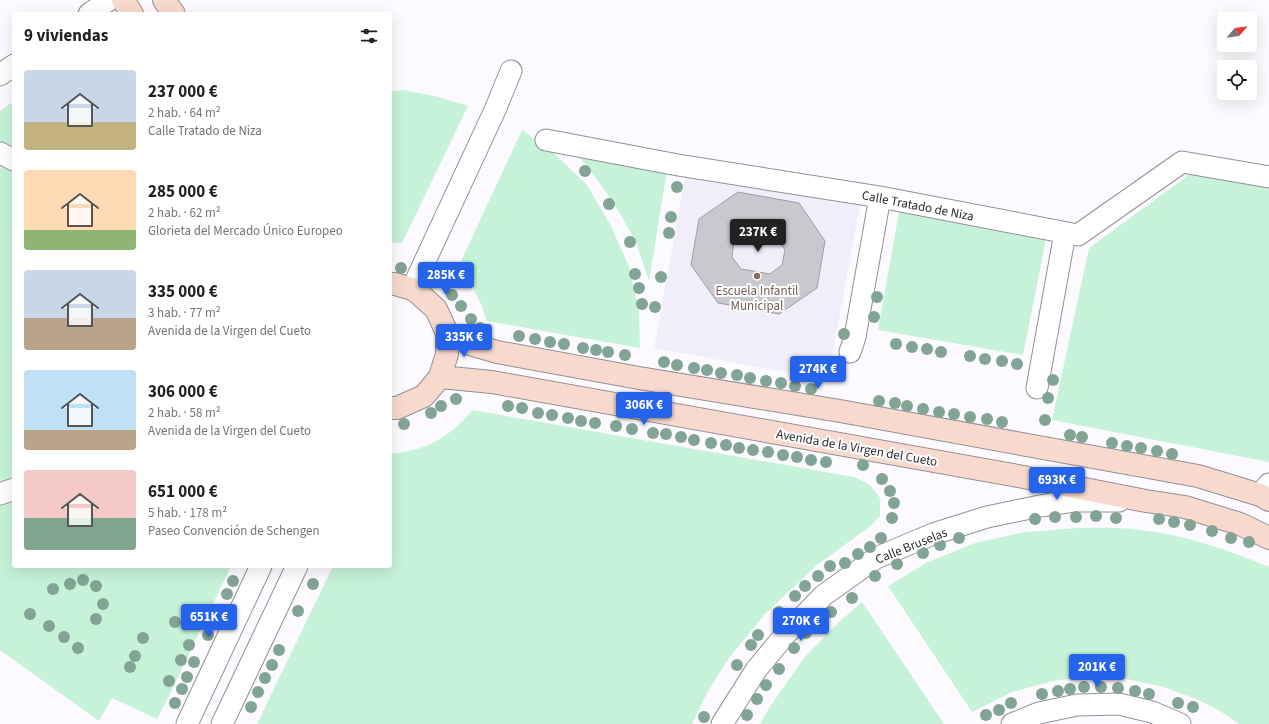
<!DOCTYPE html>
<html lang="es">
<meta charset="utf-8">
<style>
body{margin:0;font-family:"Source Sans 3",sans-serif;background:#f6f6f6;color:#202124;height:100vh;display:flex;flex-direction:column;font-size:15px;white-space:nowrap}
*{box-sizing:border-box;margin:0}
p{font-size:13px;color:#757577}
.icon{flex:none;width:22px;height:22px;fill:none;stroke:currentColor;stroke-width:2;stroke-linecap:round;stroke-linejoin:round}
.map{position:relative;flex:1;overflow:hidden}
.panel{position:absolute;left:12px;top:12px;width:380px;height:556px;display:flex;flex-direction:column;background:#fff;border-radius:4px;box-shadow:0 4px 16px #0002}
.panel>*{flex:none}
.needle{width:26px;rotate:62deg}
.fabs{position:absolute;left:1217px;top:12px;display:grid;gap:8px}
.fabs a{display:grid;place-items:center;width:40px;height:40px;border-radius:4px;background:#fff;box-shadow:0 4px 16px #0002;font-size:20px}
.price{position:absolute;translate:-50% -34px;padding:0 9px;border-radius:4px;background:#2563eb;color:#fff;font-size:13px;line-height:26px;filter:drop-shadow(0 1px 2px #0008)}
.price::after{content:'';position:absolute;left:50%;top:24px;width:12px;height:9px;margin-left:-6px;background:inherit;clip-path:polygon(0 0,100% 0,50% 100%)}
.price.current{background:#222;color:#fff}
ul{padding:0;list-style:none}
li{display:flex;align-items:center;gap:12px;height:100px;padding:0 12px}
li span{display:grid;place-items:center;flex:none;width:112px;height:80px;border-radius:4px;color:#555}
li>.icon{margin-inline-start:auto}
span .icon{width:48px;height:48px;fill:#fffc;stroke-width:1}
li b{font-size:17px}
h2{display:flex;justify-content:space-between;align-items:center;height:48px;padding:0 12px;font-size:17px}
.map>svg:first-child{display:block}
</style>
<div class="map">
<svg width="1269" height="724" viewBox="0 0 1269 724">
<rect width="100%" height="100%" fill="#fcfaff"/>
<!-- built -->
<path fill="#f2edfb" d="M686 172 860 204 828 380 654 348Z"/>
<!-- green -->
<path fill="#c6f3d7" d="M403 90 439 97 468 106 402 243 390 242V91Z
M14 101V150L0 143V111Z
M522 130 554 153 587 185 611 226 629 267 639 311 640 348 487 321 481 304 472 286 457 270Z
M577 154 667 171 649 281C644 266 640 251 633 237 618 207 598 180 577 154Z
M0 166 14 172V480L0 485Z
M1190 174 1269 188V462L1052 420 1089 248Z
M899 212 1046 239 1023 355 878 330Z
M473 410 854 477 870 485 880 498V516L872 525 817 565 765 614 729 658 708 691 692 724H257L333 566H390V454C428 450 448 438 473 410Z
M14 499V566H231L169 696 157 719 112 698 99 721 0 650V504Z
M1078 528C1099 528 1120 527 1140 530 1186 535 1226 549 1269 567V724H1239L1223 713 1199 700 1163 687 1113 676 1057 680 1012 692 972 712 888 586 926 563 975 543 1025 532Z
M862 602 944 724H760L769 708 804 658 838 623Z"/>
<!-- building -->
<path fill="#cac8cf" stroke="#9f9da3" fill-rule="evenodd" d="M738 192 799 203 825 241 817 288 779 314 718 303 691 265 699 219ZM747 233 776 237 785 250 782 265 770 274 741 269 732 257 734 241Z"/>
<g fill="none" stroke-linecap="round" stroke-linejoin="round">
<defs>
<path id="street" d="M89 14 109 0
M0 75 14 65
M546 140 678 165 880 197 1078 235 1182 162 1269 177
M0 153 14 160
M412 289 495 110 511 71
M850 352 855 337 880 197
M1037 388 1065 233
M0 494 14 489
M1260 495 1269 484
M187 724 261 566
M222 724 297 566
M722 724 756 670 785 635 824 595 876 558 933 534 987 517 1040 506 1074 501H1119
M1012 724 1039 713 1077 705 1119 704 1152 712 1180 724"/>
<path id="secondary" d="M123 0 132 14
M164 0 174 14
M390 284H395L412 289 417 292 436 309 447 333V354L440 377 424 396 397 408H390
M447 333 470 344 497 352 639 378 840 411 1198 476 1260 495 1269 500
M440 377 492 382 1018 476 1146 501 1185 507 1240 524 1269 538"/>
</defs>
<!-- street casing -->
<use href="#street" stroke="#929096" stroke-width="23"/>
<!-- secondary casing -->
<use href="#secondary" stroke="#929096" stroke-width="24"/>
<!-- street -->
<use href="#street" stroke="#fff" stroke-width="21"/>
<!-- secondary -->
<use href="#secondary" stroke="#f7dacd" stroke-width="22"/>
</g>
<!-- trees -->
<g fill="#82a494">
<circle cx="585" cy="171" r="6"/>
<circle cx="677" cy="187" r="6"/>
<circle cx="609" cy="204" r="6"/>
<circle cx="671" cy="217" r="6"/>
<circle cx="669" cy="233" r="6"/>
<circle cx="630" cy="242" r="6"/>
<circle cx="401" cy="268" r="6"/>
<circle cx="635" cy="274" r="6"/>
<circle cx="661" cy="277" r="6"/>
<circle cx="639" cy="288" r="6"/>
<circle cx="452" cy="295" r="6"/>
<circle cx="877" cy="297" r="6"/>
<circle cx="642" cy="304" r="6"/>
<circle cx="461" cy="306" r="6"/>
<circle cx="655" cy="307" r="6"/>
<circle cx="874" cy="317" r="6"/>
<circle cx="471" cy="319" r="6"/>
<circle cx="480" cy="328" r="6"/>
<circle cx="844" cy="334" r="6"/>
<circle cx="519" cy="336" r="6"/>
<circle cx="535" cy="339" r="6"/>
<circle cx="550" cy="342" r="6"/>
<circle cx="564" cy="344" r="6"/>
<circle cx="896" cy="344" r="6"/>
<circle cx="912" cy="347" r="6"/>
<circle cx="583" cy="348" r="6"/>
<circle cx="927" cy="349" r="6"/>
<circle cx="596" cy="350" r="6"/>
<circle cx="608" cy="352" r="6"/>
<circle cx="941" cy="352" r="6"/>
<circle cx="625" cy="355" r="6"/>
<circle cx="970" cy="356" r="6"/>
<circle cx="985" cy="359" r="6"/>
<circle cx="1002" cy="361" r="6"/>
<circle cx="664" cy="362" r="6"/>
<circle cx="1017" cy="364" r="6"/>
<circle cx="677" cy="365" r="6"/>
<circle cx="694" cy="368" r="6"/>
<circle cx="707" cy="370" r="6"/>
<circle cx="721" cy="373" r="6"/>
<circle cx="838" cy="374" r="6"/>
<circle cx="737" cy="375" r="6"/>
<circle cx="750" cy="378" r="6"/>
<circle cx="1053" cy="380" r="6"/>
<circle cx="766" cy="381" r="6"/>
<circle cx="781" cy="383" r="6"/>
<circle cx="795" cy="386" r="6"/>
<circle cx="811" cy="389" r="6"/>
<circle cx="1048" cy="398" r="6"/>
<circle cx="456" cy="399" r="6"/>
<circle cx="879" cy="401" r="6"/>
<circle cx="895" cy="403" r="6"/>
<circle cx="441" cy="406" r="6"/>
<circle cx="508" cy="406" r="6"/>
<circle cx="907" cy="406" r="6"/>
<circle cx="522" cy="408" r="6"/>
<circle cx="923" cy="409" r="6"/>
<circle cx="939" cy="412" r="6"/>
<circle cx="431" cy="413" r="6"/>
<circle cx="538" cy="413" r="6"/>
<circle cx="954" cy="414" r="6"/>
<circle cx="552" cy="415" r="6"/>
<circle cx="970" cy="417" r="6"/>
<circle cx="568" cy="418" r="6"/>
<circle cx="987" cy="419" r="6"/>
<circle cx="1045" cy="420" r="6"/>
<circle cx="581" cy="421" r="6"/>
<circle cx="1002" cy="422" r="6"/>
<circle cx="595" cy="423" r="6"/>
<circle cx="404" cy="424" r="6"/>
<circle cx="616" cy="426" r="6"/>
<circle cx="632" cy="429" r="6"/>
<circle cx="653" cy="433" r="6"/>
<circle cx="666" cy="434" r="6"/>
<circle cx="1070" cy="435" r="6"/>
<circle cx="681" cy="437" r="6"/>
<circle cx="1082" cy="437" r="6"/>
<circle cx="694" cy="440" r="6"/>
<circle cx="711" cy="443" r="6"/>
<circle cx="1112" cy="443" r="6"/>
<circle cx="726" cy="445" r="6"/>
<circle cx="1127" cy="446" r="6"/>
<circle cx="739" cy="448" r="6"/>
<circle cx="1141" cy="448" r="6"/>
<circle cx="753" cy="450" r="6"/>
<circle cx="1157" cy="451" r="6"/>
<circle cx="768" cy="452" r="6"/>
<circle cx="1172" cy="454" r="6"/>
<circle cx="783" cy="455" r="6"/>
<circle cx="797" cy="457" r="6"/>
<circle cx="811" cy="460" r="6"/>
<circle cx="826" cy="462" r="6"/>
<circle cx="863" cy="465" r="6"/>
<circle cx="882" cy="479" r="6"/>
<circle cx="890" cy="491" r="6"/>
<circle cx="894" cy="503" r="6"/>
<circle cx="1096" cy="516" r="6"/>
<circle cx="1055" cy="517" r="6"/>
<circle cx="1076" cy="517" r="6"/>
<circle cx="892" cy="518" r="6"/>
<circle cx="1116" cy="518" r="6"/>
<circle cx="1035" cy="519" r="6"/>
<circle cx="1159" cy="519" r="6"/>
<circle cx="1174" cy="522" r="6"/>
<circle cx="1190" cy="525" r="6"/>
<circle cx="1212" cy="531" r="6"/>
<circle cx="881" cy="538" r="6"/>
<circle cx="959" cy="538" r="6"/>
<circle cx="1231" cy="538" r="6"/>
<circle cx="1249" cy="542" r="6"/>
<circle cx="940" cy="545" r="6"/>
<circle cx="870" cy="547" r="6"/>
<circle cx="923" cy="553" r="6"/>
<circle cx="858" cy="554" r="6"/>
<circle cx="845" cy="563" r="6"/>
<circle cx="897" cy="564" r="6"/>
<circle cx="830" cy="566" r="6"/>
<circle cx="818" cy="576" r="6"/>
<circle cx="875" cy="576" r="6"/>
<circle cx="83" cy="580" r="6"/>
<circle cx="233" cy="581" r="6"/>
<circle cx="70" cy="584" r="6"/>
<circle cx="313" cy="584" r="6"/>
<circle cx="96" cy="586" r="6"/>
<circle cx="805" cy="586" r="6"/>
<circle cx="53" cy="589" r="6"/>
<circle cx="227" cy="594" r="6"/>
<circle cx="795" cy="596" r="6"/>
<circle cx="852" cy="598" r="6"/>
<circle cx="103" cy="604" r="6"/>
<circle cx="298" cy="611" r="6"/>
<circle cx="779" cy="612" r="6"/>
<circle cx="831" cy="612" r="6"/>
<circle cx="30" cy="614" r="6"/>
<circle cx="96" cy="619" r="6"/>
<circle cx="214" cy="621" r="6"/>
<circle cx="821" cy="621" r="6"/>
<circle cx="175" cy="622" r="6"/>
<circle cx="49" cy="626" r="6"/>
<circle cx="806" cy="633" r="6"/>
<circle cx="208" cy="635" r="6"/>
<circle cx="758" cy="635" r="6"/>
<circle cx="64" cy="637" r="6"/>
<circle cx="143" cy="638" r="6"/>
<circle cx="189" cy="645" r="6"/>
<circle cx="751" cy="645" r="6"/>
<circle cx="78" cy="648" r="6"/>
<circle cx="794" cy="648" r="6"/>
<circle cx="279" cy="650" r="6"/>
<circle cx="135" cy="656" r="6"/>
<circle cx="181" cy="660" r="6"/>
<circle cx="194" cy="662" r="6"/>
<circle cx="272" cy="665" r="6"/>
<circle cx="737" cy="665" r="6"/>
<circle cx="130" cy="667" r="6"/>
<circle cx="779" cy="669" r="6"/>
<circle cx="187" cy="677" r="6"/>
<circle cx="265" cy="678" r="6"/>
<circle cx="169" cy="681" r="6"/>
<circle cx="766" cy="685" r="6"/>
<circle cx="1084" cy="687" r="6"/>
<circle cx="1101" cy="687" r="6"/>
<circle cx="1118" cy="688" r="6"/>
<circle cx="182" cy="689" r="6"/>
<circle cx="1070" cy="689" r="6"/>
<circle cx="1058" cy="691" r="6"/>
<circle cx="1135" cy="691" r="6"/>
<circle cx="258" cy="692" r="6"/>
<circle cx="1042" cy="694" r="6"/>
<circle cx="1149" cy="694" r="6"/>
<circle cx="757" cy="699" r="6"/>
<circle cx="175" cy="703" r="6"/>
<circle cx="1011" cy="703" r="6"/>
<circle cx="1178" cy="703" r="6"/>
<circle cx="251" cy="707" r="6"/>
<circle cx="1193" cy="707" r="6"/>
<circle cx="999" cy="710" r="6"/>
<circle cx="747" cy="715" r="6"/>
<circle cx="986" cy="715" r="6"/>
<circle cx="704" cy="717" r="6"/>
</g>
<!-- markers -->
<circle fill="#8d6e63" stroke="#fff" stroke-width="1.5" cx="757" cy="276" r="4"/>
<g text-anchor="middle" stroke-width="4" stroke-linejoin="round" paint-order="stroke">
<!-- street labels -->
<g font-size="13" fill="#2d2d2f" stroke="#fff">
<text transform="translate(918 205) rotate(11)" y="5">Calle Tratado de Niza</text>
<text transform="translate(857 447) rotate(10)" y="5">Avenida de la Virgen del Cueto</text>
<text transform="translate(911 545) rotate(-22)" y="5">Calle Bruselas</text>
</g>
<!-- education labels -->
<g font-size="13" fill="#785e54" stroke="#fff">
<text x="757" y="295">Escuela Infantil<tspan x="757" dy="15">Municipal</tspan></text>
</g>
</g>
</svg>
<div class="fabs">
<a><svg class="needle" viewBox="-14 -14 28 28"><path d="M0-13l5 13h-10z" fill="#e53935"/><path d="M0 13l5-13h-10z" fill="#757577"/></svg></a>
<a><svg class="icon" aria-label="locate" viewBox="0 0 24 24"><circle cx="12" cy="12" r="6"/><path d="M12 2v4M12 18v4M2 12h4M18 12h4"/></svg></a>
</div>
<b class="price current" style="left:758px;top:253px">237K €</b>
<b class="price" style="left:446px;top:296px">285K €</b>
<b class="price" style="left:464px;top:358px">335K €</b>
<b class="price" style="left:818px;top:390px">274K €</b>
<b class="price" style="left:644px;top:426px">306K €</b>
<b class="price" style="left:1057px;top:501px">693K €</b>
<b class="price" style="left:209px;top:638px">651K €</b>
<b class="price" style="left:801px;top:642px">270K €</b>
<b class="price" style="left:1097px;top:688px">201K €</b>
<section class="panel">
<h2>9 viviendas<svg class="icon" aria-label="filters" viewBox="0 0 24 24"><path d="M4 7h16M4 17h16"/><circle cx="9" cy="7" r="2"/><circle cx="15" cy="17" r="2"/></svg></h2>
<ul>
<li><span style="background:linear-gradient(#c9d6e8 65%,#c2b280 0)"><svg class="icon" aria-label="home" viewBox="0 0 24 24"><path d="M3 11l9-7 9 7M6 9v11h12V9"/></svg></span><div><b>237 000 €</b><p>2 hab. · 64 m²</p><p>Calle Tratado de Niza</p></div></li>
<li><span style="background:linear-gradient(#ffd9b3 75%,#8fb573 0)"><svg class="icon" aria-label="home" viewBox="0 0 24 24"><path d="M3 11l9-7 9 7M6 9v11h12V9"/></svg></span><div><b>285 000 €</b><p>2 hab. · 62 m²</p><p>Glorieta del Mercado Único Europeo</p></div></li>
<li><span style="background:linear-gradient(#c9d6e8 60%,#b9a48a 0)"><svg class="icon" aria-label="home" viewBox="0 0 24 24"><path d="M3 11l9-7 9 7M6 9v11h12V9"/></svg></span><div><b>335 000 €</b><p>3 hab. · 77 m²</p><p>Avenida de la Virgen del Cueto</p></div></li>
<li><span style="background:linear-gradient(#bfe0f5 75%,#b9a48a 0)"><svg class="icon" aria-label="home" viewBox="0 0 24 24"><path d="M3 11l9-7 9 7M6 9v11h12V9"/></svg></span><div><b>306 000 €</b><p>2 hab. · 58 m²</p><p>Avenida de la Virgen del Cueto</p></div></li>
<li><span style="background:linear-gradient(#f6c9c9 60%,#7fa58c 0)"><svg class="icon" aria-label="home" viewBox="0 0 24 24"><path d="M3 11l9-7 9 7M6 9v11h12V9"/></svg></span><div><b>651 000 €</b><p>5 hab. · 178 m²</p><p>Paseo Convención de Schengen</p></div></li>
</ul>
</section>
</div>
